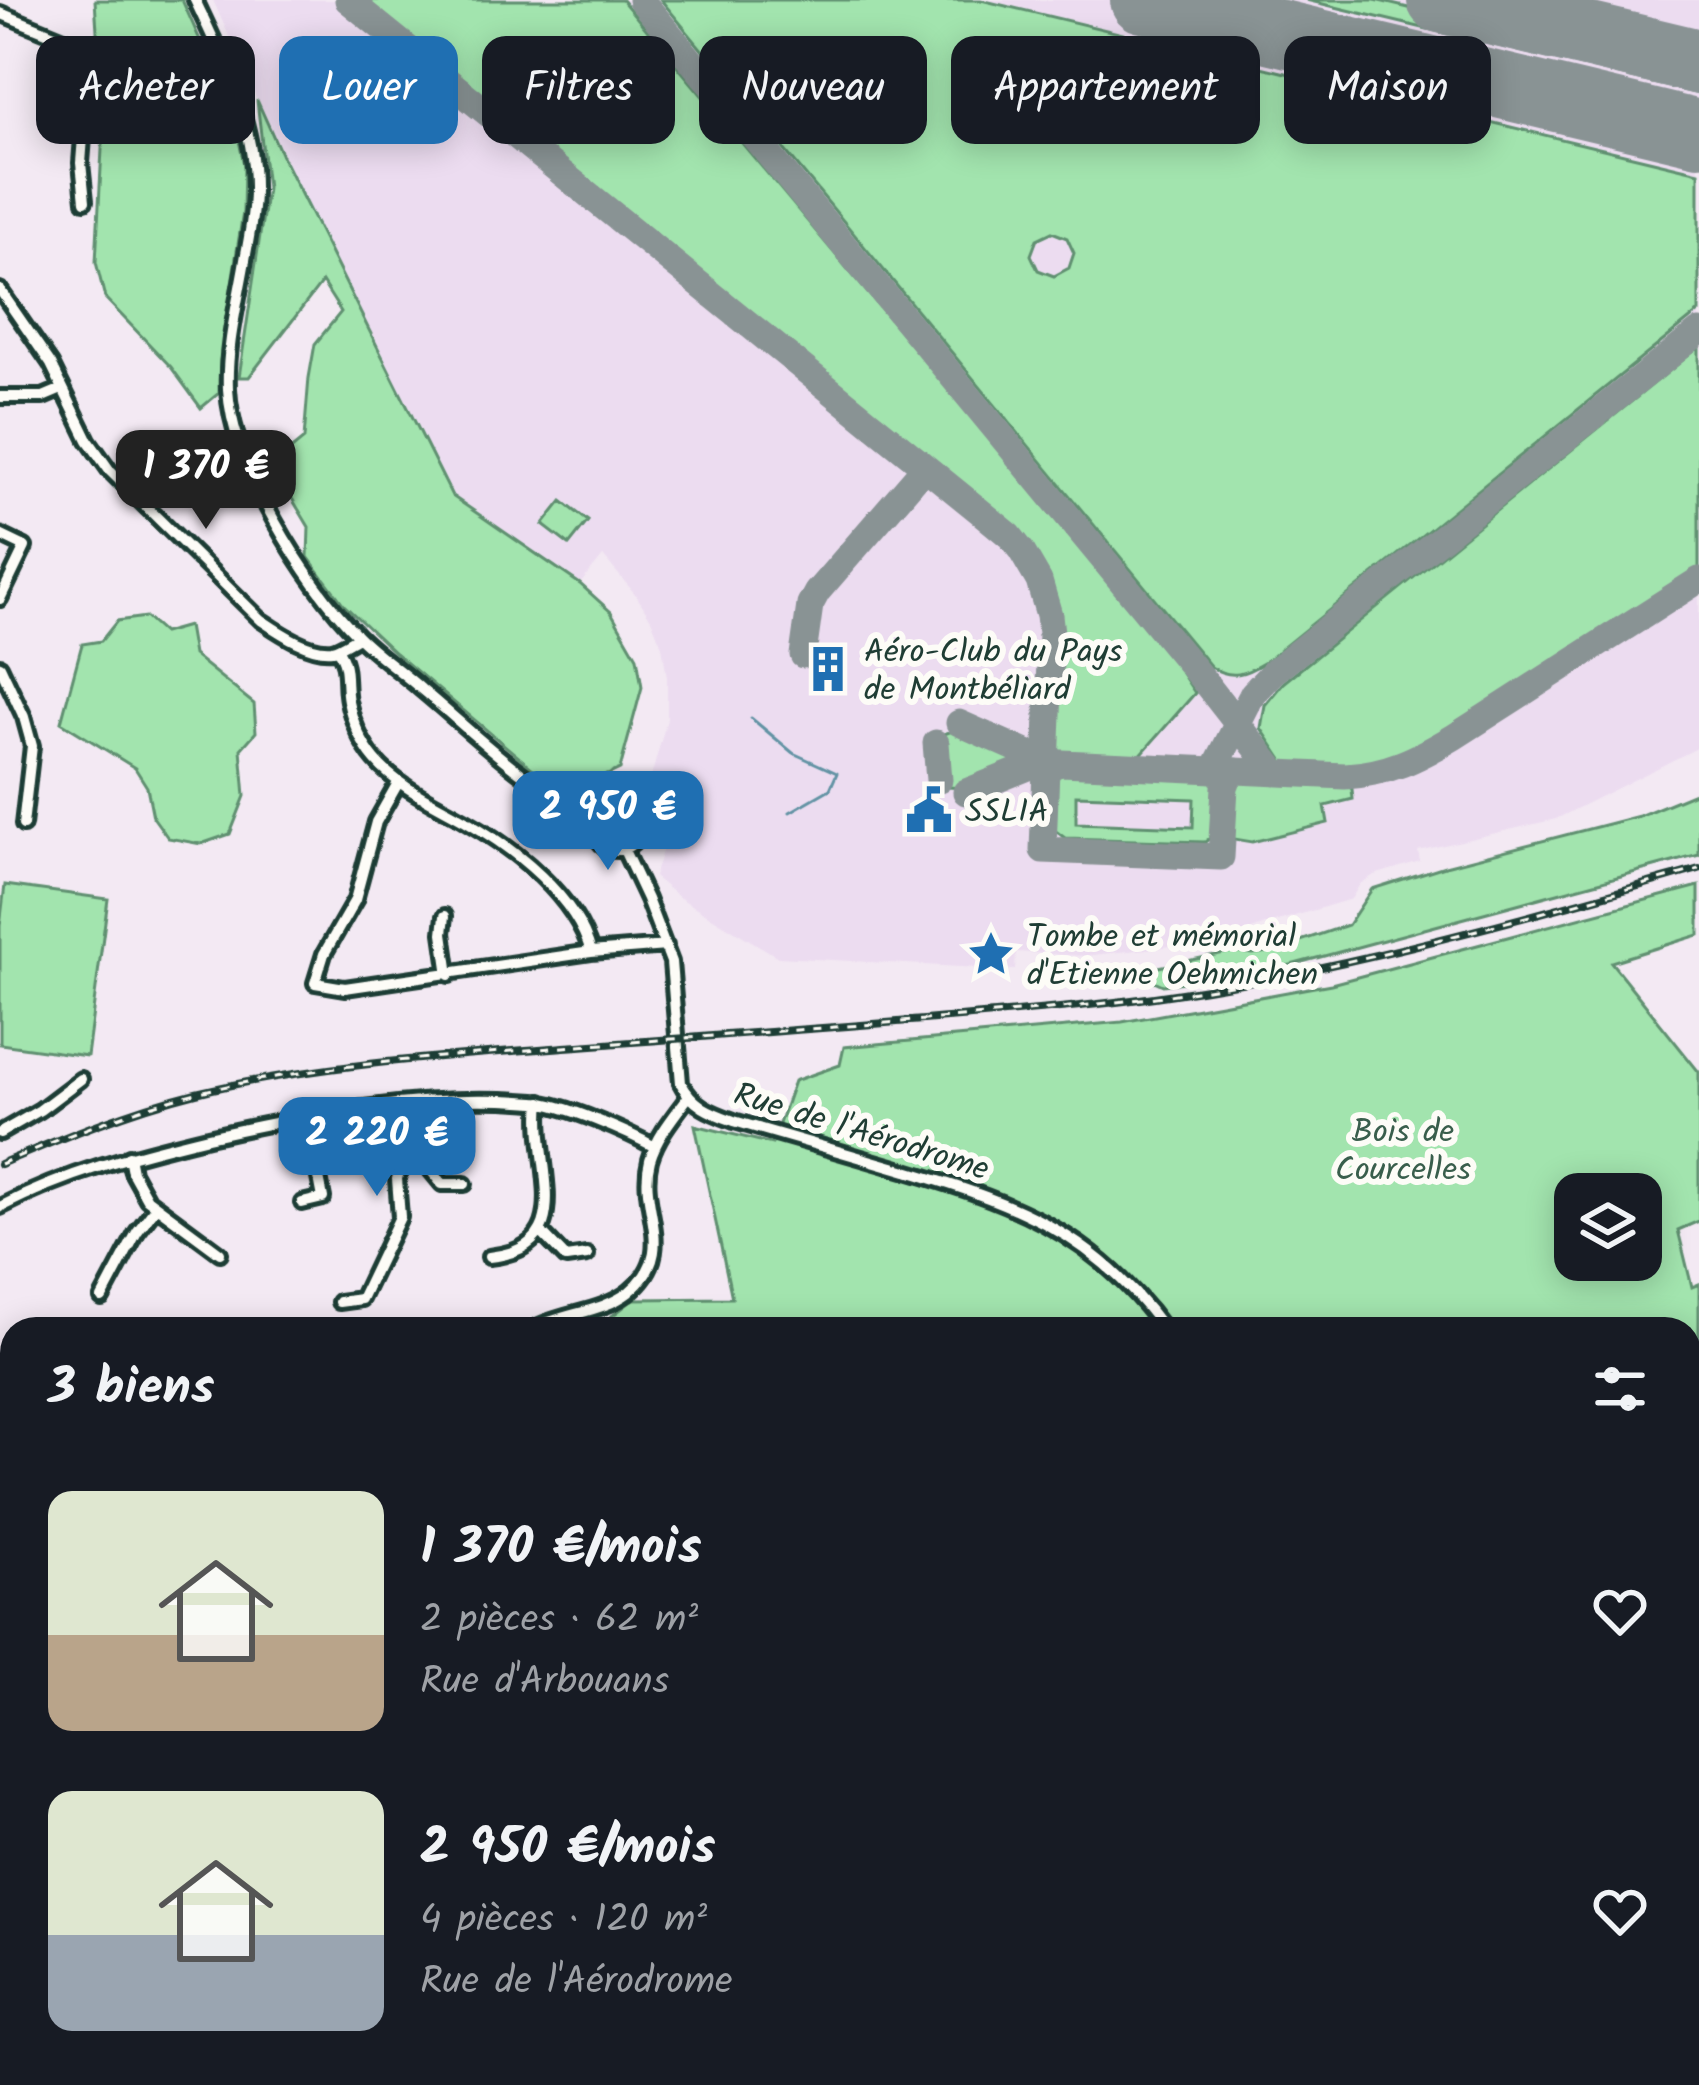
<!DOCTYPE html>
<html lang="fr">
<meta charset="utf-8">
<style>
body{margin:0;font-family:Kalam,sans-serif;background:#242831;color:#f1f3f6;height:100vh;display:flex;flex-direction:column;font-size:45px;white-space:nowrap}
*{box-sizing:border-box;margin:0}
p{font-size:39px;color:#9ea1a6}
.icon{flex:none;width:66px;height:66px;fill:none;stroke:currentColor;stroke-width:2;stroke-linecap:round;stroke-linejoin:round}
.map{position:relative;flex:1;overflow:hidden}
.panel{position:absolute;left:0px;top:1317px;width:1701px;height:768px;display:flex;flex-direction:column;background:#171b24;border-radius:36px 36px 0 0;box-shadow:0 6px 30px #0003}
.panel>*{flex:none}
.banner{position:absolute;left:36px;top:36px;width:1629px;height:108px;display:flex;gap:24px}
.controls{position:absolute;left:1554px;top:1173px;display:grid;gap:24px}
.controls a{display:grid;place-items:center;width:108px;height:108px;border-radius:24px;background:#171b24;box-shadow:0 6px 30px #0003;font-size:60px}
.price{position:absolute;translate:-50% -102px;padding:0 27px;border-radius:24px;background:#1f6fb2;color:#fff;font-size:39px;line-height:78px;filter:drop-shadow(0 3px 6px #0008)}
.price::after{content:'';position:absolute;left:50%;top:72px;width:36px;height:27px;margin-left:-18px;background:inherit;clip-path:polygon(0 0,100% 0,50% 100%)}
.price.on{background:#222;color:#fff}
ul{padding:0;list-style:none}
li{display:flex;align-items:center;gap:36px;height:300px;padding:0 48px}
li span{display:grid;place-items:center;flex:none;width:336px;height:240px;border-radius:24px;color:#555}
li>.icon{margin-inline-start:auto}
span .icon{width:144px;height:144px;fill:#fffc;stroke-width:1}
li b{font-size:51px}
h2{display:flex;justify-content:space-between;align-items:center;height:144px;padding:0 48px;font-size:51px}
.tag{padding:0 42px;border-radius:24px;background:#171b24;box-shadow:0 6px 30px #0003;font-size:42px;line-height:108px}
.tag.on{background:#1f6fb2;color:#fff}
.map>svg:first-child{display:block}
</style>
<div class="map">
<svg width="1699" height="2085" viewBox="0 0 1699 2085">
<rect width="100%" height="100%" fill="#f3e9f3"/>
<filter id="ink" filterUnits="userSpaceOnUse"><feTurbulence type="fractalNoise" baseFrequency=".00833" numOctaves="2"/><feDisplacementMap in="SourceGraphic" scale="24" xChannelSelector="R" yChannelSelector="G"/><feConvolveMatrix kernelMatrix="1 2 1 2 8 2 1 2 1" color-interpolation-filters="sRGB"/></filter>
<g filter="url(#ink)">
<!-- built -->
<path fill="#ecdcf0" d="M213 0H1699V747L1556 819 1418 851 1420 861 1374 875 1360 884 1351 899 1268 924 1225 940 1085 956 1016 952 1015 970 778 957 680 898 654 877 664 845 652 800 650 781 667 719V677L662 646 651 619 636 595 603 556 580 584 452 496 283 158Z"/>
<!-- green -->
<path fill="#a2e4ae" stroke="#609071" stroke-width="3" fill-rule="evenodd" d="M95 0H182L234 116 244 165 243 212 220 361 219 393 201 408 171 367 105 298 96 262 106 74 98 46Z
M360 0H622L1163 645 1195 693 1137 759 1073 757 1056 749C1054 734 1055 718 1056 702 1059 629 1066 595 1019 534Z
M661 0H981L1699 172V312L1265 662C1245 674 1232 680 1211 667ZM1052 232 1067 238 1074 253 1069 268 1054 276 1038 270 1031 255 1037 239Z
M1306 0H1375L1699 77V94Z
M257 100 283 158 452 496 580 584 611 612 637 657 642 687 620 769C595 782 564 790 540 775L395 653 344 605 308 557 309 527 272 465 304 439 309 378 315 344 341 312 322 282 249 377H239L267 188Z
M1699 347V569L1407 755C1365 769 1328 766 1285 764L1261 728 1265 705 1283 683Z
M562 501 588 521 569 545 543 525Z
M145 617 163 633 188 626 193 655 254 704 256 732 241 749 245 796 230 834 201 844 168 838 153 817 147 787 135 768 61 722 82 644 101 641 117 621Z
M955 730 1024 764 966 788 947 787C939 775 936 748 944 734Z
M1064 770 1211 777 1218 787 1215 834 1205 842 1065 838 1053 829 1051 822 1053 780ZM1076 795 1194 799 1193 827 1076 823Z
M1251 778 1341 781 1352 789 1353 799 1325 806 1328 823 1252 842 1234 839C1229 822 1228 792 1240 779Z
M1699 791V855L1276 969 1163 985 1135 972 1234 951 1253 954 1268 952 1348 925 1372 889 1445 866 1639 816Z
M5 885 108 899 87 1056 0 1044V926Z
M1699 886V935L1611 962 1699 1072V1221L1678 1230 1692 1287 1699 1284V1789L1689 1794V1329H595L634 1299 732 1298 695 1125 772 1144 794 1081 840 1065 844 1047 1122 1022 1331 984ZM1575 1194H1641V1260H1575Z"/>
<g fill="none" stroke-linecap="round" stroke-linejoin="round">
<!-- stream -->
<path stroke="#6293a4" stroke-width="3" d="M751 718 793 753 837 773 830 789 790 812"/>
<!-- taxiway -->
<path stroke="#899394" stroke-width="27" d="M348 0 982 513 1010 536 1021 550 1039 581 1049 615 1051 633 1043 850 1221 857 1225 787 1230 774 1237 771
M641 0 1204 681 1276 773
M803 655 810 605 817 592 925 467
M959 723 1047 762
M936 743 939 780
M1046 773 1053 765 1062 763 1345 776C1387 774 1417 759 1454 737L1699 580
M1225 782 1222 776 1214 770 1253 693 1273 672 1699 332
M966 792 1041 762"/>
<!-- runway -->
<path stroke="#899394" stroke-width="66" d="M1143 0 1699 133
M1440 0 1699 62"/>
<defs>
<path id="minor" d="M195 0C223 60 255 122 254 190 254 211 250 233 246 254 239 298 226 345 228 389 232 465 305 583 358 636 377 655 401 671 421 689 456 718 489 750 526 777 548 794 573 806 597 819
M0 13 86 48 89 60 81 163 85 201
M0 290 51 364 88 440 110 471 261 620C279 632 309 653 332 650 341 648 350 641 358 637
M0 397H43L62 389
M0 535 25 547 0 599
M337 649C350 666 344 682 348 701 352 721 362 745 375 760 399 788 435 803 466 821 515 849 576 897 591 952
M0 666 24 717 32 746 23 825
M398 783 376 822 355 900 324 954 315 983 345 988 591 952 666 946
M595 828a22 22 0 1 1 44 0a22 22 0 1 1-44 0Z
M624 850 647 899 671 962 681 1083C692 1106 712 1113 734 1121 787 1136 840 1152 893 1167 1006 1200 1092 1229 1164 1329
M445 916 443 933 449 975
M0 1133 40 1110 81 1079
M414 1150 442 1184H465
M129 1156 132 1172 147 1199 220 1253
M302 1203 323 1198 307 1116
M0 1207C68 1172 134 1155 208 1137 314 1113 426 1093 535 1102 563 1104 630 1133 655 1147
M541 1232 566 1258 587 1255
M489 1257C582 1247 533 1165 541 1102
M102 1298 137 1232 155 1208
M339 1302 361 1299 400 1217 397 1179 400 1168 414 1150 407 1104
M533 1329C562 1313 602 1313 629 1292 680 1250 637 1209 650 1160 657 1136 674 1116 689 1096
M0 1364 12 1365
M0 1514 12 1515
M1689 1802 1699 1798
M4 1919 12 2085
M1689 2060 1699 2064
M1120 2073 1138 2085
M1335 2073 1337 2085
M1507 2073 1509 2085
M100 2085 102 2073
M297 2085 300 2073
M310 2085 312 2073
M471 2085 473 2073
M578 2085 580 2073"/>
<path id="major" d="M1689 1890 1699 1878
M1539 2085 1546 2073"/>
</defs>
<!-- minor casing -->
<use href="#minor" stroke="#1f3d34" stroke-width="20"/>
<!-- major casing -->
<use href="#major" stroke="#1f3d34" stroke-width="22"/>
<!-- minor -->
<use href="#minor" stroke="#fdfcf7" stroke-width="10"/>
<!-- major -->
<use href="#major" stroke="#fae180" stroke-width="14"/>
<defs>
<path id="rail" d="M0 1164C64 1137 128 1110 196 1093 317 1064 441 1057 564 1047 736 1034 909 1023 1080 1006 1292 985 1495 926 1699 869"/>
</defs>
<!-- rail casing -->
<use href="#rail" stroke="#1f3d34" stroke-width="8"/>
<!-- rail -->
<use href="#rail" stroke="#fdfcf7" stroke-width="3" stroke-dasharray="9" stroke-linecap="butt"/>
</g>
</g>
<!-- icons -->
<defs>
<symbol id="building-bare" viewBox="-9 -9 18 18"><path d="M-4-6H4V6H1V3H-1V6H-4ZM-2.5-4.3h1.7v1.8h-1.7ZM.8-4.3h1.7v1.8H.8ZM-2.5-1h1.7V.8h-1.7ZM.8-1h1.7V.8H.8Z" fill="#1f6fb2" stroke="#fdfcf7" stroke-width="2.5" paint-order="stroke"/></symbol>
<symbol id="civic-bare" viewBox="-9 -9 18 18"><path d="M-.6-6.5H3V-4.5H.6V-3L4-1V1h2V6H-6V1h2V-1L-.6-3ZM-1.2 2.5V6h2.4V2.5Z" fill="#1f6fb2" stroke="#fdfcf7" stroke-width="2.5" paint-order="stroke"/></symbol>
<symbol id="sight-bare" viewBox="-9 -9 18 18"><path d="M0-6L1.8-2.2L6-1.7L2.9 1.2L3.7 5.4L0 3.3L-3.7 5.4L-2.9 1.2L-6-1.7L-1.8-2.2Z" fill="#1f6fb2" stroke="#fdfcf7" stroke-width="2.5" paint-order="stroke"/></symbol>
</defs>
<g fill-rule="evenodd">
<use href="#building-bare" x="795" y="636" width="66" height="66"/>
<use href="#civic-bare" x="896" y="777" width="66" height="66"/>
<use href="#sight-bare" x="958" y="921" width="66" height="66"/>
</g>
<g text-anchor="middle" stroke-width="12" stroke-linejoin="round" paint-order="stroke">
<!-- poi labels -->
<g font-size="33" fill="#1f3d34" stroke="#fdfcf7" text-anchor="start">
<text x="864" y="662">Aéro-Club du Pays<tspan x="864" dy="38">de Montbéliard</tspan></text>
<text x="965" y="822">SSLIA</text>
<text x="1027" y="947">Tombe et mémorial<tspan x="1027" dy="38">d'Etienne Oehmichen</tspan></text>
</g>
<!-- street labels -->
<g font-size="33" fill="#1f3d34" stroke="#fdfcf7">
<text transform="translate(862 1130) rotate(17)" y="12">Rue de l'Aérodrome</text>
</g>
<!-- park labels -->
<g font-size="33" fill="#395e4c" stroke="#fdfcf7">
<text x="1403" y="1142">Bois de<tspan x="1403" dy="38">Courcelles</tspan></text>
</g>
</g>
</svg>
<div class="controls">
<a><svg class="icon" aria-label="layers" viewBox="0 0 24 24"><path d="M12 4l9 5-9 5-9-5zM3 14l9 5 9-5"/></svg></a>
</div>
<b class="price on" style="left:206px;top:532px">1 370 €</b>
<b class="price" style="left:608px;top:873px">2 950 €</b>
<b class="price" style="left:377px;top:1199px">2 220 €</b>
<div class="banner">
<a class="tag">Acheter</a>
<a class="tag on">Louer</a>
<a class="tag">Filtres</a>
<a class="tag">Nouveau</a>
<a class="tag">Appartement</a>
<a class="tag">Maison</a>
</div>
<section class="panel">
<h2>3 biens<svg class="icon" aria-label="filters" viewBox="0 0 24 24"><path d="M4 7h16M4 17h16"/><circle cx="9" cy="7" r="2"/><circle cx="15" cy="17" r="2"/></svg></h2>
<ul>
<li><span style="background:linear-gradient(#dfe7d0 60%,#b9a48a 0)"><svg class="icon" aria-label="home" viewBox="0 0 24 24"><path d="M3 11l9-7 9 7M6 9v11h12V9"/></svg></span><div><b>1 370 €/mois</b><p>2 pièces · 62 m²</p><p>Rue d'Arbouans</p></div><svg class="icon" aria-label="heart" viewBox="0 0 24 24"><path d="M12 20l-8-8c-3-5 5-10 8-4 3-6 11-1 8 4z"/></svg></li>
<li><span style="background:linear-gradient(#dfe7d0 60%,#9aa5b1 0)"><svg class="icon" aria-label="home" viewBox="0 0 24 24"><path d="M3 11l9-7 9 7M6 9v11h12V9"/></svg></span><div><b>2 950 €/mois</b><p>4 pièces · 120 m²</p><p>Rue de l'Aérodrome</p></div><svg class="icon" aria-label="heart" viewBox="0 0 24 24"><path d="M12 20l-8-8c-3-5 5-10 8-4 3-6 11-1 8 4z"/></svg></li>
</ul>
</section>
</div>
